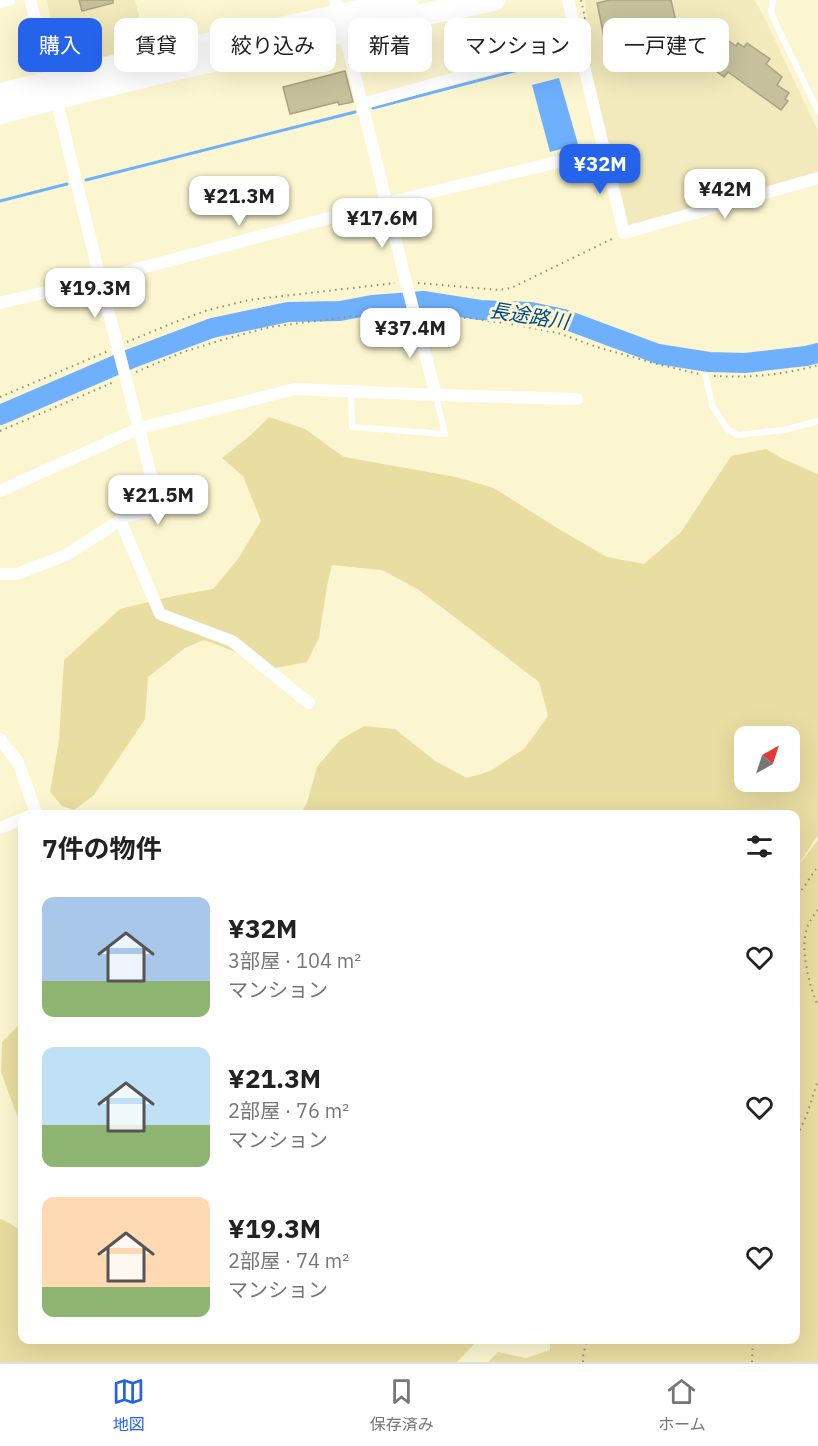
<!DOCTYPE html>
<html lang="ja">
<meta charset="utf-8">
<style>
body{margin:0;font-family:"IBM Plex Sans","Noto Sans JP",sans-serif;background:#f2f2f2;color:#222;height:100vh;display:flex;flex-direction:column;font-size:22px;white-space:nowrap}
*{box-sizing:border-box;margin:0}
p{font-size:20px;color:#767676}
.icon{flex:none;width:33px;height:33px;fill:none;stroke:currentColor;stroke-width:2;stroke-linecap:round;stroke-linejoin:round}
.map{position:relative;flex:1;overflow:hidden}
.drawer{position:absolute;left:18px;top:810px;width:782px;height:534px;display:flex;flex-direction:column;background:#fff;border-radius:12px;box-shadow:0 6px 24px #0002}
.drawer>*{flex:none}
.hud{position:absolute;left:18px;top:18px;width:783px;height:54px;display:flex;gap:12px}
.needle{width:39px;rotate:39deg}
.buttons{position:absolute;left:734px;top:726px;display:grid;gap:12px}
.buttons a{display:grid;place-items:center;width:66px;height:66px;border-radius:12px;background:#fff;box-shadow:0 6px 24px #0002;font-size:30px}
.price{position:absolute;translate:-50% -51px;padding:0 14px;border-radius:12px;background:#fff;color:#222;font-size:20px;line-height:39px;filter:drop-shadow(0 2px 3px #0008)}
.price::after{content:'';position:absolute;left:50%;top:36px;width:18px;height:14px;margin-left:-9px;background:inherit;clip-path:polygon(0 0,100% 0,50% 100%)}
.price.selected{background:#2563eb;color:#fff}
ul{padding:0;list-style:none}
li{display:flex;align-items:center;gap:18px;height:150px;padding:0 24px}
li span{display:grid;place-items:center;flex:none;width:168px;height:120px;border-radius:12px;color:#555}
li>.icon{margin-inline-start:auto}
span .icon{width:72px;height:72px;fill:#fffc;stroke-width:1}
li b{font-size:26px}
h2{display:flex;justify-content:space-between;align-items:center;height:72px;padding:0 24px;font-size:26px}
.tag{padding:0 21px;border-radius:12px;background:#fff;box-shadow:0 6px 24px #0002;font-size:21px;line-height:54px}
.tag.selected{background:#2563eb;color:#fff}
.dock{display:flex;justify-content:space-around;align-items:center;height:84px;border-top:2px solid #e0e0e0;background:#fff;font-size:16px;color:#767676}
.dock a{display:grid;justify-items:center;gap:3px}
.dock .selected{color:#2563eb}
.map>svg:first-child{display:block}
</style>
<div class="map">
<svg width="818" height="1362" viewBox="0 0 818 1362">
<rect width="100%" height="100%" fill="#fcf6d0"/>
<!-- built -->
<path fill="#f2eabc" d="M47 0H135L146 44 84 63 68 61 56 46Z
M585 0H754L762 13 818 131V175L628 225 579 21 587 19Z"/>
<!-- green -->
<path fill="#e9dea1" fill-rule="evenodd" d="M269 417 305 429 344 457 456 477 494 488 557 528 607 557 644 564 681 532 731 456 766 449 783 459 818 474V837L815 839 798 866 818 840V1362H488L498 1352 526 1358 550 1350V1340H795V814H300L307 803 317 767 340 740 364 726 395 729 435 761 467 778 490 771 524 749 548 716 539 682 419 590 382 570 332 565 327 586 319 638 307 662 270 669 236 652 204 640 185 648 148 677 145 719 94 795 74 810 62 806 50 792 59 740 64 660 120 609 173 596 213 589 238 559 261 521 243 476 222 458 252 434ZM744 736H789V782H744Z
M22 1022V1129L1 1072 2 1042Z
M0 1219H2L22 1231V1340H478L457 1362H0Z"/>
<!-- water -->
<path fill="#6fb0fd" d="M559 78 578 144 550 152 532 85Z"/>
<g fill="none" stroke-linecap="round" stroke-linejoin="round">
<!-- stream -->
<path stroke="#6fb0fd" stroke-width="3" d="M373 108 576 55
M86 180 355 112
M0 201 67 184"/>
<!-- river -->
<path stroke="#6fb0fd" stroke-width="20" d="M0 415 130 359 212 328 288 312 340 311 372 305 399 303 423 301 480 310 531 312 564 319 658 354 709 362 745 363 806 356 818 353"/>
</g>
<!-- building -->
<path fill="#c6c09c" stroke="#a9a380" stroke-width="1.5" d="M79 0H113V3L82 11Z
M610 0H671L678 31 606 46 597 3Z
M694 24 701 29 704 24 736 46 738 43 744 47 747 43 770 59 766 64 782 77 777 85 789 93 785 99 788 101 781 110 728 72 724 77 701 60 703 56 682 41Z
M345 71 353 102 339 105 338 102 290 114 283 87Z"/>
<g fill="none" stroke-linecap="round" stroke-linejoin="round">
<!-- path -->
<path stroke="#938f74" stroke-width="2" stroke-dasharray="1.5 4.5" stroke-linecap="butt" d="M581 0 585 18H582
M418 283 499 290 511 288 614 238
M428 316 470 318 517 325 558 333 597 347 657 364 699 374
M127 342 178 321 208 310 249 300 395 283
M136 372 183 352 225 339 270 327 354 316 404 315
M714 376C749 378 784 375 818 365
M0 397 108 351
M0 431 114 382
M795 900 818 866
M818 910C813 916 808 923 806 931 801 953 809 985 818 1006
M795 1141 807 1114 818 1080
M583 1362V1356L587 1340
M752 1362 753 1340"/>
<!-- lane -->
<path stroke="#fff" stroke-width="6" d="M773 0 771 12 777 26 818 111
M706 376 712 405 727 429 738 435 784 430 818 421
M351 391 352 427 445 434 436 396"/>
<!-- street -->
<path stroke="#fff" stroke-width="12" d="M335 0 344 31 406 282 436 395
M568 0 624 233 818 178
M0 2 9 0
M362 104 578 44
M0 303 100 279 386 203 604 151
M0 491 140 428 295 389 436 395 577 399
M120 520 160 614 232 641 309 703
M0 574H17L66 555 127 516 160 510 100 279 56 98 30 0
M0 739 18 762 36 813 32 814
M0 828 22 819"/>
<!-- highway -->
<path stroke="#fff" stroke-width="22" d="M0 94 190 48 408 0
M0 113C163 70 328 34 494 0"/>
</g>
<g text-anchor="middle" stroke-width="6" stroke-linejoin="round" paint-order="stroke">
<!-- water labels -->
<g font-size="20" font-style="italic" fill="#00488b" stroke="#fcf6d0">
<text transform="translate(529 316) rotate(9)" y="7">長途路川</text>
</g>
</g>
</svg>
<div class="buttons">
<a><svg class="needle" viewBox="-14 -14 28 28"><path d="M0-13l5 13h-10z" fill="#e53935"/><path d="M0 13l5-13h-10z" fill="#767676"/></svg></a>
</div>
<b class="price selected" style="left:600px;top:195px">¥32M</b>
<b class="price" style="left:725px;top:220px">¥42M</b>
<b class="price" style="left:239px;top:227px">¥21.3M</b>
<b class="price" style="left:382px;top:249px">¥17.6M</b>
<b class="price" style="left:95px;top:319px">¥19.3M</b>
<b class="price" style="left:410px;top:359px">¥37.4M</b>
<b class="price" style="left:158px;top:526px">¥21.5M</b>
<div class="hud">
<a class="tag selected">購入</a>
<a class="tag">賃貸</a>
<a class="tag">絞り込み</a>
<a class="tag">新着</a>
<a class="tag">マンション</a>
<a class="tag">一戸建て</a>
</div>
<section class="drawer">
<h2>7件の物件<svg class="icon" aria-label="filters" viewBox="0 0 24 24"><path d="M4 7h16M4 17h16"/><circle cx="9" cy="7" r="2"/><circle cx="15" cy="17" r="2"/></svg></h2>
<ul>
<li><span style="background:linear-gradient(#a9c7e8 70%,#8fb573 0)"><svg class="icon" aria-label="home" viewBox="0 0 24 24"><path d="M3 11l9-7 9 7M6 9v11h12V9"/></svg></span><div><b>¥32M</b><p>3部屋 · 104 m²</p><p>マンション</p></div><svg class="icon" aria-label="heart" viewBox="0 0 24 24"><path d="M12 20l-8-8c-3-5 5-10 8-4 3-6 11-1 8 4z"/></svg></li>
<li><span style="background:linear-gradient(#bfe0f5 65%,#8fb573 0)"><svg class="icon" aria-label="home" viewBox="0 0 24 24"><path d="M3 11l9-7 9 7M6 9v11h12V9"/></svg></span><div><b>¥21.3M</b><p>2部屋 · 76 m²</p><p>マンション</p></div><svg class="icon" aria-label="heart" viewBox="0 0 24 24"><path d="M12 20l-8-8c-3-5 5-10 8-4 3-6 11-1 8 4z"/></svg></li>
<li><span style="background:linear-gradient(#ffd9b3 75%,#8fb573 0)"><svg class="icon" aria-label="home" viewBox="0 0 24 24"><path d="M3 11l9-7 9 7M6 9v11h12V9"/></svg></span><div><b>¥19.3M</b><p>2部屋 · 74 m²</p><p>マンション</p></div><svg class="icon" aria-label="heart" viewBox="0 0 24 24"><path d="M12 20l-8-8c-3-5 5-10 8-4 3-6 11-1 8 4z"/></svg></li>
</ul>
</section>
</div>
<nav class="dock">
<a class="selected"><svg class="icon" aria-label="map" viewBox="0 0 24 24"><path d="M3 6l6-2 6 2 6-2v14l-6 2-6-2-6 2zM9 4v14M15 6v14"/></svg>地図</a>
<a><svg class="icon" aria-label="saved" viewBox="0 0 24 24"><path d="M7 4h10v16l-5-4-5 4z"/></svg>保存済み</a>
<a><svg class="icon" aria-label="home" viewBox="0 0 24 24"><path d="M3 11l9-7 9 7M6 9v11h12V9"/></svg>ホーム</a>
</nav>
